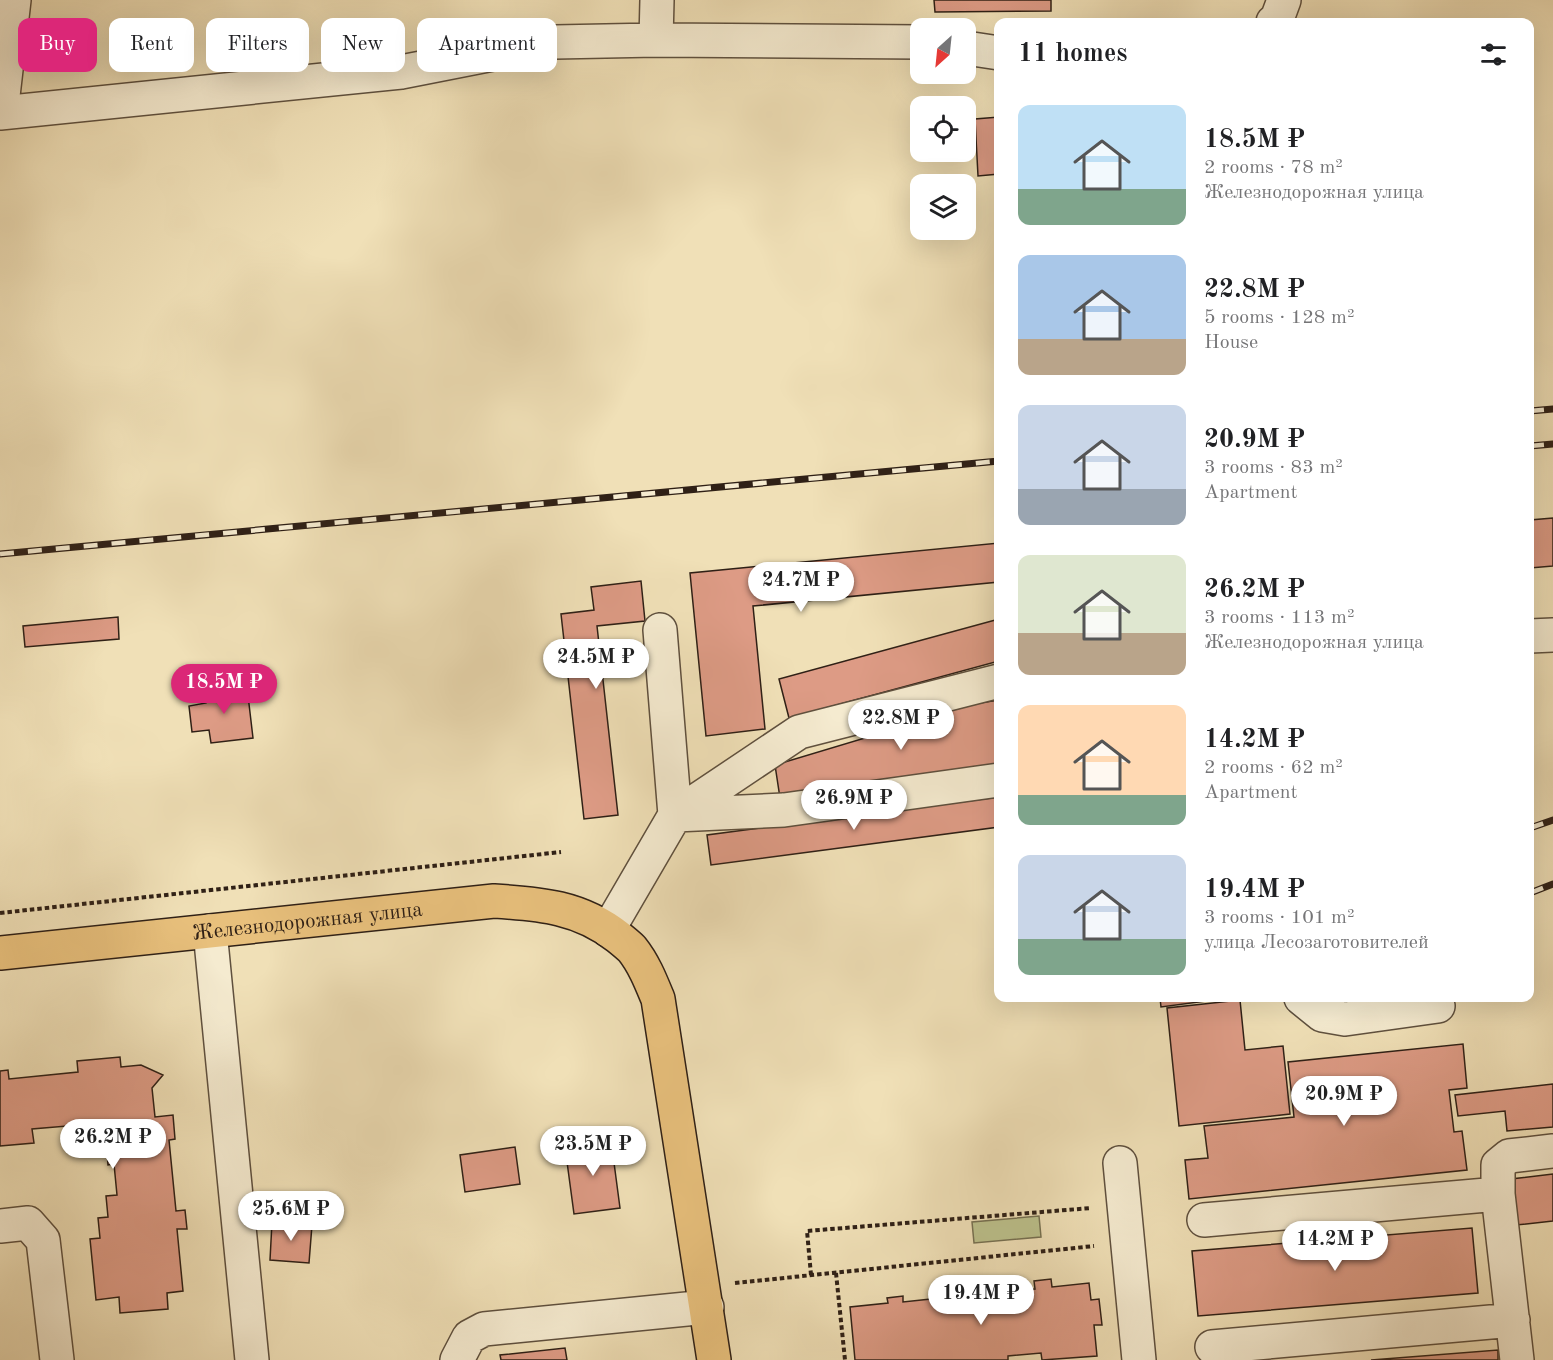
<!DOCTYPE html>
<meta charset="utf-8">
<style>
body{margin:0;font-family:"Old Standard TT",serif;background:#f6f6f6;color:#202124;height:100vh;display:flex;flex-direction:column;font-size:22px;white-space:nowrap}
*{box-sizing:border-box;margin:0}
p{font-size:20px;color:#757577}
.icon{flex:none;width:33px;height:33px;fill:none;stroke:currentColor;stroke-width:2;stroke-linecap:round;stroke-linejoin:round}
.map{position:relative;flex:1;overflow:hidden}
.panel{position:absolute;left:994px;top:18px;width:540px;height:984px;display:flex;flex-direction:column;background:#fff;border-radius:12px;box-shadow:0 6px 24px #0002}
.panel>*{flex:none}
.guide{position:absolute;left:18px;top:18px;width:570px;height:54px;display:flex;gap:12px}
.needle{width:39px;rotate:207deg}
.controls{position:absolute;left:910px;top:18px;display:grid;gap:12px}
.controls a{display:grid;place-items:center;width:66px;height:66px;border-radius:12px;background:#fff;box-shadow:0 6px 24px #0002;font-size:30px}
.price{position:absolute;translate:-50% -51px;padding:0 14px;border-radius:21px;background:#fff;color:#222;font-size:20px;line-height:39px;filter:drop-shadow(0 2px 3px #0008)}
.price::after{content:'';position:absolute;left:50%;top:36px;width:18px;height:14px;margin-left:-9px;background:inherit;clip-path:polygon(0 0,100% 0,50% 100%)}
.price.current{background:#db2777;color:#fff}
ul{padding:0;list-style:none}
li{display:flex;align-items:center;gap:18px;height:150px;padding:0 24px}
li span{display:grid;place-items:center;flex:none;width:168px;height:120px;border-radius:12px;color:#555}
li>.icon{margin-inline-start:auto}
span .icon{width:72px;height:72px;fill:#fffc;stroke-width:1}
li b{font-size:26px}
h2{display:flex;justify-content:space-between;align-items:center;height:72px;padding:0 24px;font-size:26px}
.pill{padding:0 21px;border-radius:12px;background:#fff;box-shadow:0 6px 24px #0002;font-size:21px;line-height:54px}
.pill.current{background:#db2777;color:#fff}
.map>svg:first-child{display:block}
</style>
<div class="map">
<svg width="1553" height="1360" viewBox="0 0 1553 1360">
<rect width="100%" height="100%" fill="#f0e0b7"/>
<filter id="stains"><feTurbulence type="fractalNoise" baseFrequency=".00333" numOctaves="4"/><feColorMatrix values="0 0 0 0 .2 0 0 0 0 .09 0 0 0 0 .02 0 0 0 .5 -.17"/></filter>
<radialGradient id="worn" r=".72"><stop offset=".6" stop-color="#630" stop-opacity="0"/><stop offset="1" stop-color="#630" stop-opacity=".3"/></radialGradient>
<!-- green -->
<path fill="#bcc18c" stroke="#767051" stroke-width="1.5" d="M1039 1216 1041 1237 974 1243 972 1222Z"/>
<!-- building -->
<path fill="#dd9b85" stroke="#2f2016" stroke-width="1.5" d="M934 0H1051V11L935 12Z
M999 117V174L978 176 975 119Z
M1553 518V566L1530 568V520Z
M999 543V582L753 606 765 729 706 736 690 573Z
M641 581 645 621 597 626 618 815 584 819 561 614 594 610 591 587Z
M118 617 119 639 25 647 23 626Z
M999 619V661L789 718 779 679Z
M247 687 253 738 211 743 209 730 192 732 189 706 206 703 205 691Z
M999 700V764L780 798 775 765 875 735V719Z
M999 797V827L711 865 707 835Z
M1160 998H1229L1161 1007Z
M1240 1000 1245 1050 1283 1046 1290 1114 1179 1126 1167 1008Z
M1463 1044 1467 1088 1449 1090 1454 1132 1462 1131 1467 1170 1189 1199 1185 1160 1208 1158 1204 1126 1294 1117 1288 1062Z
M120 1057 121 1067 141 1065 163 1075 152 1088 155 1117 173 1115 175 1139 169 1140 176 1211 185 1210 187 1229H177L183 1291 167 1293 168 1309 120 1313 119 1297 96 1300 90 1239 100 1238 98 1218 108 1217 106 1196 117 1195 114 1164 108 1165 106 1140 68 1143 67 1126 32 1129 34 1143 0 1146V1071L8 1070 9 1079 78 1072 77 1061Z
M1553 1084V1127L1507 1131 1505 1111 1458 1116 1455 1095Z
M611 1140 620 1208 574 1214 565 1147Z
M515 1147 520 1184 465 1192 460 1155Z
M1553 1174V1221L1516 1225 1511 1179Z
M272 1222 312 1225 309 1263 270 1260Z
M1472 1228 1478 1293 1198 1316 1192 1251Z
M1051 1279 1052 1287 1089 1283 1091 1300 1099 1299 1102 1325H1094L1097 1356 1042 1360 1041 1353 1008 1356V1360H855L850 1307 888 1303 887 1298 903 1296V1302L940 1298 939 1292 954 1291 955 1296 984 1293 983 1288 999 1286 1000 1292 1035 1289 1034 1281Z
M565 1348 567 1360H501L500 1355Z
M1498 1350V1360H1371Z"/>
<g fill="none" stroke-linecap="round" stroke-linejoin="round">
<defs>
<path id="minor" d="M1273 22 1277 19 1284 0
M656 40 657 0
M966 48 999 53
M0 113 401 72 555 42 656 40 921 42
M1 113 14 0
M660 630 675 815 784 810 999 780
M1530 636 1553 635
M608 930 675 815 799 732 999 681
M210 931 252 1360
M1301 998 1322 1015 1345 1019 1438 1006
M1120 1163 1139 1360
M1204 1220 1498 1194
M0 1226 28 1223 43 1240 57 1360
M1212 1347 1513 1320
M457 1360 469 1337 484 1329 707 1307
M1517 1360 1498 1194V1165L1509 1156 1553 1151"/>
<g id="major">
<path id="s1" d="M0 953 494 901C541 904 580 907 618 937 623 941 628 945 632 949 644 964 651 982 658 999L714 1360"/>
</g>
</defs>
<!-- minor casing -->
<use href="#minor" stroke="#5f503e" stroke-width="36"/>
<!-- major casing -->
<use href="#major" stroke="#2f2016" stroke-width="36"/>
<!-- path -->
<path stroke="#2f2016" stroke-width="4" stroke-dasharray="4.5 3" stroke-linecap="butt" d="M0 913 561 852
M836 1273 845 1360
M811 1275 807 1231 1091 1208
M735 1283 1094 1246"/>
<!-- minor -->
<use href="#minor" stroke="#f5ebd0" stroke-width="33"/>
<!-- major -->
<use href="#major" stroke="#e8c07c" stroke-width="33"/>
<defs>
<path id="rail" d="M1530 411 1553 409
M1530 446 1553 444
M0 554 999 461
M1530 828 1553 820
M1530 893 1553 884"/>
</defs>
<!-- rail casing -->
<use href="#rail" stroke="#2f2016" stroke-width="7"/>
<!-- rail -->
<use href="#rail" stroke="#f5ebd0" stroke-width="4.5" stroke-dasharray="14" stroke-linecap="butt"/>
</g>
<g text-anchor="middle" stroke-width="4.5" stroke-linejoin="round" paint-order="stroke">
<!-- street labels -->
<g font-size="21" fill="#2f2016" stroke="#f5ebd0">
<text dy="7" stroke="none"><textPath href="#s1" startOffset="309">Железнодорожная улица</textPath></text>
</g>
</g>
<rect width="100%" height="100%" filter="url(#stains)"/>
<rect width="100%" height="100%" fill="url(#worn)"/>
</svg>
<div class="controls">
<a><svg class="needle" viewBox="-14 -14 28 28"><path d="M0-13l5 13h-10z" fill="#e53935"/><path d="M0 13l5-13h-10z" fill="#757577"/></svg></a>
<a><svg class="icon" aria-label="locate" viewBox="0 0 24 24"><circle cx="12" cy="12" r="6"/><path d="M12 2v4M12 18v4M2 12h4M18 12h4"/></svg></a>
<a><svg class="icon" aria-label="layers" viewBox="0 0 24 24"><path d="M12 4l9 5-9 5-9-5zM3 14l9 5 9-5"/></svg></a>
</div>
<b class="price" style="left:801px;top:613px">24.7M ₽</b>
<b class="price" style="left:596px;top:690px">24.5M ₽</b>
<b class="price current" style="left:224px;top:715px">18.5M ₽</b>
<b class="price" style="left:901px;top:751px">22.8M ₽</b>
<b class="price" style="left:854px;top:831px">26.9M ₽</b>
<b class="price" style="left:1344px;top:1127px">20.9M ₽</b>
<b class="price" style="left:113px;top:1170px">26.2M ₽</b>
<b class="price" style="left:593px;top:1177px">23.5M ₽</b>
<b class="price" style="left:291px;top:1242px">25.6M ₽</b>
<b class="price" style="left:1335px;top:1272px">14.2M ₽</b>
<b class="price" style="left:981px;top:1326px">19.4M ₽</b>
<div class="guide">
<a class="pill current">Buy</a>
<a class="pill">Rent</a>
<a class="pill">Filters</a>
<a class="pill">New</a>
<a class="pill">Apartment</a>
</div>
<section class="panel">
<h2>11 homes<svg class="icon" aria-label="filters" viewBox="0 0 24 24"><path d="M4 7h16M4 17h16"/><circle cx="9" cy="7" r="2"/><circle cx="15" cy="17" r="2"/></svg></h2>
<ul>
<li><span style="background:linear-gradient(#bfe0f5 70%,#7fa58c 0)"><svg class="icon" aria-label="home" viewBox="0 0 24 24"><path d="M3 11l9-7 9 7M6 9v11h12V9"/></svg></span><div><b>18.5M ₽</b><p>2 rooms · 78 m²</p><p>Железнодорожная улица</p></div></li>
<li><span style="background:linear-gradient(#a9c7e8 70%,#b9a48a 0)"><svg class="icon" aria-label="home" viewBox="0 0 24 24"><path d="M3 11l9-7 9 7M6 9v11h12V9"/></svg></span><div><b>22.8M ₽</b><p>5 rooms · 128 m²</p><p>House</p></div></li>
<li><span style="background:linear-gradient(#c9d6e8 70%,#9aa5b1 0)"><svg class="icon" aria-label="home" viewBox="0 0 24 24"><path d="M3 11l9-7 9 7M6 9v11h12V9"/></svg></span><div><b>20.9M ₽</b><p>3 rooms · 83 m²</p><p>Apartment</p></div></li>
<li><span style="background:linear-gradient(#dfe7d0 65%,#b9a48a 0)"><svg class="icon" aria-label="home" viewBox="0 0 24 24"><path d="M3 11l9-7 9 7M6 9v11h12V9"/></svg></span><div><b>26.2M ₽</b><p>3 rooms · 113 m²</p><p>Железнодорожная улица</p></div></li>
<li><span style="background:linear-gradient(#ffd9b3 75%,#7fa58c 0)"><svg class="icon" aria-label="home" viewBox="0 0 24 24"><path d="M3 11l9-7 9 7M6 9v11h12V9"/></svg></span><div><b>14.2M ₽</b><p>2 rooms · 62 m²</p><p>Apartment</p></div></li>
<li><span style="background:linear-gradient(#c9d6e8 70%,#7fa58c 0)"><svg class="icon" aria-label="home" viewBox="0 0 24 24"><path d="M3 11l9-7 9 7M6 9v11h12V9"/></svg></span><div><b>19.4M ₽</b><p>3 rooms · 101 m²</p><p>улица Лесозаготовителей</p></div></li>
</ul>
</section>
</div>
